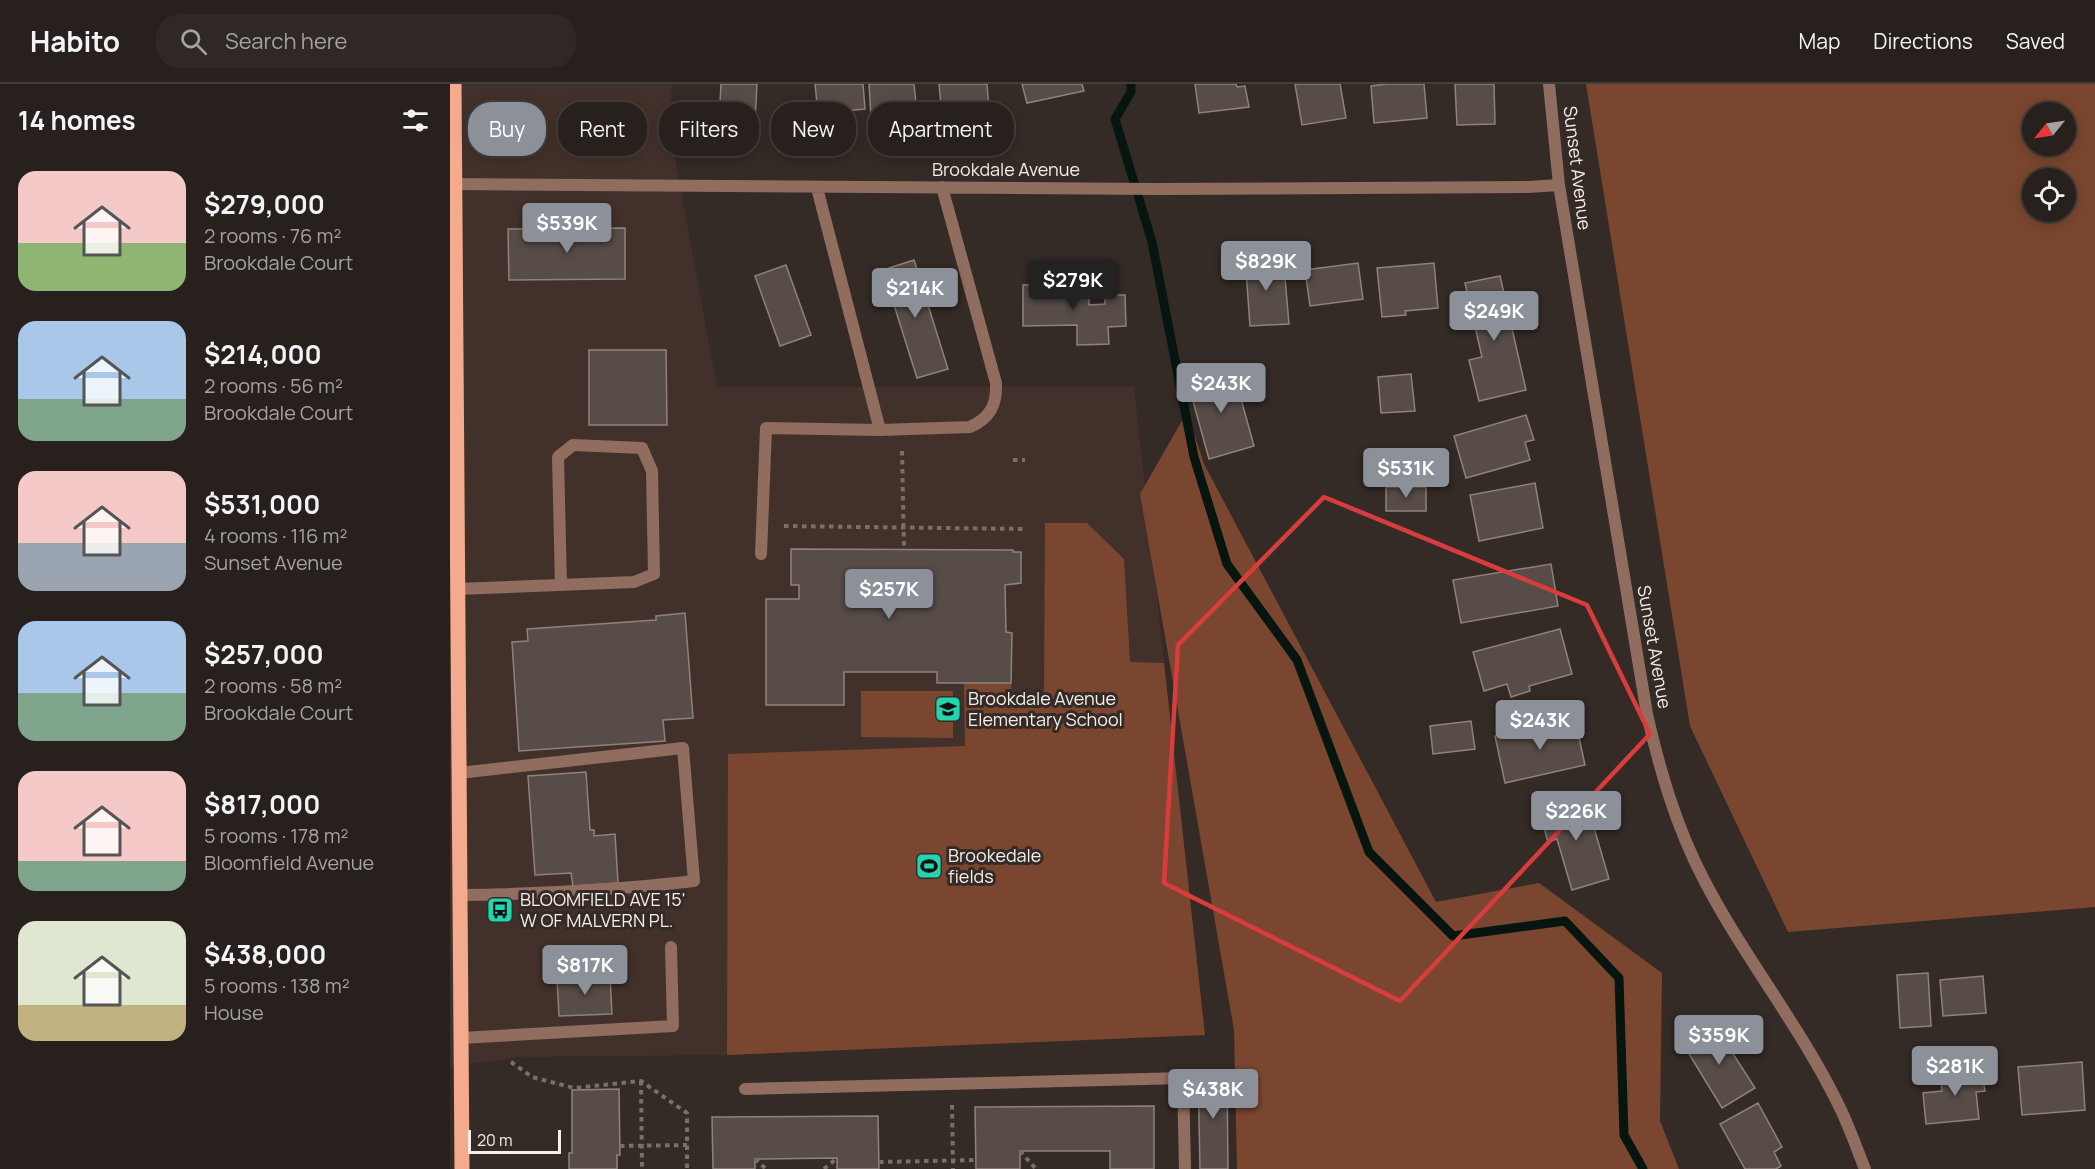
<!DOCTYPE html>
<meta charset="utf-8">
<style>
body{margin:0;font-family:Manrope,sans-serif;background:#2f2825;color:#f1f3f6;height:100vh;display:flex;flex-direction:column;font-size:22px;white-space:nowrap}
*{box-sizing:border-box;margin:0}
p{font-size:20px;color:#a4a3a3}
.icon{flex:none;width:33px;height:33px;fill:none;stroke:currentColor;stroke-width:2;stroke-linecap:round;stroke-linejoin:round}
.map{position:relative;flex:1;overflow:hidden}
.details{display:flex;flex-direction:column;background:#27201c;width:450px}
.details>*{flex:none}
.guide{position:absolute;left:18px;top:18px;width:570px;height:54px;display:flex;gap:12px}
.needle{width:39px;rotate:240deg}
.tools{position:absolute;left:1572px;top:18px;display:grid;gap:12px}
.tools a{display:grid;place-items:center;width:54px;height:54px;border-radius:50%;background:#27201c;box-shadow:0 3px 15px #0003,0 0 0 2px #433e3b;font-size:30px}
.scale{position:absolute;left:18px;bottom:15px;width:93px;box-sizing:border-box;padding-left:6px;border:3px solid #f5eeeb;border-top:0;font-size:16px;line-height:21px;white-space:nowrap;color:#f5eeeb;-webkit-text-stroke:4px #342a26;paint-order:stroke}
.price{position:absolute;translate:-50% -51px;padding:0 14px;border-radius:6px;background:#8c9099;color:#fff;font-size:20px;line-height:39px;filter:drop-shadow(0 2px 3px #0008)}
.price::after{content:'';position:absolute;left:50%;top:36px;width:18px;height:14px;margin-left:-9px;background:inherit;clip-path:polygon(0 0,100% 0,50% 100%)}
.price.current{background:#222;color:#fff}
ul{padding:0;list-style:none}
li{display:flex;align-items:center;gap:18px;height:150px;padding:0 18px}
li span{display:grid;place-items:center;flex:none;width:168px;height:120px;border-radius:18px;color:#555}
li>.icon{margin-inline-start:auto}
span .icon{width:72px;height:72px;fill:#fffc;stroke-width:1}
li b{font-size:26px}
h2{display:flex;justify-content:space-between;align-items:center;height:72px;padding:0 18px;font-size:26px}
.pill{padding:0 21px;border-radius:24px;background:#27201c;box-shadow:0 3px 15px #0003,0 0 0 2px #433e3b;font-size:21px;line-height:54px}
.pill.current{background:#8c9099;color:#fff}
header{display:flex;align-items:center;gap:36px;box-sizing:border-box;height:84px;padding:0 30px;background:#27201c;border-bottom:2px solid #433e3b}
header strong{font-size:28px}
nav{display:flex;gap:33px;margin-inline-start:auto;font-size:21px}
.search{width:420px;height:54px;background:#2f2825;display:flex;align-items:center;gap:15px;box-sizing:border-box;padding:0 21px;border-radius:24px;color:#a4a3a3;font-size:22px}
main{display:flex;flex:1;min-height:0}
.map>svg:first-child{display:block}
</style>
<header>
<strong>Habito</strong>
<div class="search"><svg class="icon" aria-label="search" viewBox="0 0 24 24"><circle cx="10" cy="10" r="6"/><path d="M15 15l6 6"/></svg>Search here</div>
<nav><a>Map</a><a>Directions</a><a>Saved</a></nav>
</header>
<main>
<section class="details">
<h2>14 homes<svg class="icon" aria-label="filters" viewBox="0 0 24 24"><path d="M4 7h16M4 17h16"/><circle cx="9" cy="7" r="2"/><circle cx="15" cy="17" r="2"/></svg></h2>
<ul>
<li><span style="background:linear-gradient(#f6c9c9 60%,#8fb573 0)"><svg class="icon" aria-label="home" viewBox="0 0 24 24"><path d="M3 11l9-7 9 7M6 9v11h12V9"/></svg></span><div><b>$279,000</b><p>2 rooms · 76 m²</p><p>Brookdale Court</p></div></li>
<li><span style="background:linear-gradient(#a9c7e8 65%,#7fa58c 0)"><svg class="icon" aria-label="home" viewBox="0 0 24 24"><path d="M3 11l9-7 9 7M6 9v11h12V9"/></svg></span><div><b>$214,000</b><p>2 rooms · 56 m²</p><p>Brookdale Court</p></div></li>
<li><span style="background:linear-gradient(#f6c9c9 60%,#9aa5b1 0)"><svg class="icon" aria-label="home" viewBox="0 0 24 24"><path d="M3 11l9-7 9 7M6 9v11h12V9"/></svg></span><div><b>$531,000</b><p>4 rooms · 116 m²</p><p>Sunset Avenue</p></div></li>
<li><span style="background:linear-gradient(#a9c7e8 60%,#7fa58c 0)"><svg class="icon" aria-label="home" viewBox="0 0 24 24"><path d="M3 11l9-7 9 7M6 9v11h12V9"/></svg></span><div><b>$257,000</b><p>2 rooms · 58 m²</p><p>Brookdale Court</p></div></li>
<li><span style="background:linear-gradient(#f6c9c9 75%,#7fa58c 0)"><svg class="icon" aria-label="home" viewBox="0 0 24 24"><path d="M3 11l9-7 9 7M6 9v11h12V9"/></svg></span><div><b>$817,000</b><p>5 rooms · 178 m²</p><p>Bloomfield Avenue</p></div></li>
<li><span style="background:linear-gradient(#dfe7d0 70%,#c2b280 0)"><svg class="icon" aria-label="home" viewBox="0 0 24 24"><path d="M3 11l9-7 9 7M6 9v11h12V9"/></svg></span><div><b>$438,000</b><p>5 rooms · 138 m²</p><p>House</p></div></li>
</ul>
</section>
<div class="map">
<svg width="1645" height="1085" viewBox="0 0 1645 1085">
<rect width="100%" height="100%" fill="#342a26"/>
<!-- built -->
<path fill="#42312a" d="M0 0H222L219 42 267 303H684L755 951 277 971 68 973 0 983Z"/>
<!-- green -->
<path fill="#7b462f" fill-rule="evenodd" d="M1136 0H1645V823L1338 848 1240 642ZM1616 28V62H1582V28ZM1616 94V128H1582V94Z
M737 328 754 380 986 818 1089 799 1212 889 1210 1037 1229 1085H787L784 946 690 410Z
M595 439H637L674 475 680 578 714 579 755 951 277 971 278 670 515 662 514 599H561L562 613 594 612Z
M411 607H503V654L411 653Z"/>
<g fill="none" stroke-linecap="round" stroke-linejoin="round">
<!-- stream -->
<path stroke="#061510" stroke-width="9" d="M681 0V8L665 35 702 158 744 373 777 480 847 576 919 768 1003 852 1115 837 1169 894 1174 1051 1193 1085"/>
</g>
<!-- building -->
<path fill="#574c47" stroke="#8f827d" stroke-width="1.5" d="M271 0H307L305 38 269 36Z
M365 0H413L415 25 393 27 394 36 369 38Z
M419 0H464L467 29 421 33Z
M489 0H537L540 38 493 43Z
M572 0H632L634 7 577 19Z
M745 0H786L787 3 795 2 799 23 749 29Z
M845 0H890L896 34 852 41Z
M937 0H974L977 34 924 39 921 2Z
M1005 0H1044L1045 40 1007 41Z
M175 144V195L59 196 58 145Z
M821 170 822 182H834L839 240 800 242 795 172Z
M464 176 498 285 467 294 433 186Z
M908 179 913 215 860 222 855 186Z
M984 179 988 224 955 227 956 231 932 233 927 184Z
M336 181 361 251 330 262 305 192Z
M1050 192 1076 306 1029 317 1019 276 1032 273 1015 199Z
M639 199V221L655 220V211H675L676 242 658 243 659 260 627 261V241L573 242V201Z
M139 266H216L217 341H139Z
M783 286 804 362 759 375 738 299Z
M961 290 965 327 931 329 928 293Z
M1076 331 1084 356 1075 358 1080 376 1016 394 1004 352Z
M1085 399 1093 444 1029 457 1020 411Z
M936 403H976V427H936Z
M341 465 563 466V468H571V499L555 501 556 548 562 549 561 599H487V588H394V621H316V515H349V501H341Z
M1101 480 1108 522 1011 539 1003 496Z
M235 529 243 634 213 636 215 657 69 667 62 558 78 557 77 545 206 536V532Z
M1110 545 1122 590 1079 602 1080 607 1061 613 1057 600 1034 607 1023 568Z
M1125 635 1135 681 1055 699 1045 652Z
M1021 637 1025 665 983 670 980 642Z
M136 688 140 746H144V752L165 750 168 799 123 802 121 789 85 791 78 692Z
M1135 713 1159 795 1122 806 1107 755 1098 758 1089 726Z
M1478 889 1481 942 1450 944 1447 891Z
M160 892 162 930 109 932 107 894Z
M1533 892 1536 929 1493 932 1490 896Z
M1264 940 1305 1004 1272 1024 1233 960Z
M1632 978 1635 1026 1572 1031 1568 983Z
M1532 984 1535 1007 1526 1008 1529 1035 1476 1040 1473 1009 1492 1007 1490 989Z
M748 988H777L778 1085H750Z
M169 1005 170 1071H167V1085H119V1069H122V1006Z
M1308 1019 1332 1063 1324 1068 1331 1082 1326 1085H1295L1270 1040Z
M704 1022V1085H660V1067H570V1085H526L525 1023Z
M428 1032 429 1085H387V1074L305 1075V1085H263L262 1033Z"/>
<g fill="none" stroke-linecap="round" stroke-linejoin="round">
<!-- path -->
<path stroke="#786f6b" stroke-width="4" stroke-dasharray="4.5 4.5" stroke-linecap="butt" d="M452 367 454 465
M563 376H575
M334 442 575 445
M61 978 82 993 124 1004 191 997 237 1029V1085
M191 997 192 1085
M502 1021 503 1085
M170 1062 237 1061
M570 1067 586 1085
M305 1075 316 1085
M429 1078 526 1076
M374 1085 387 1074"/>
<!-- service -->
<path stroke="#906d5e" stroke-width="12" d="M311 470 316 344 430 346
M7 505 184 498 204 490 202 387 192 364 123 361 108 373 111 501
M9 689 233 664 244 797C166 806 89 810 10 811
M11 954 223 942 221 863
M295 1005 733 994 735 1085"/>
<!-- minor -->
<path stroke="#906d5e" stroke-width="12" d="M1099 0 1109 101 1197 630C1210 687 1226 742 1253 794 1294 874 1352 944 1391 1026 1400 1045 1407 1065 1415 1085
M3 100 708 105 1078 103 1109 101
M367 104 430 346 520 343C540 334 547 321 546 299L492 103"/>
<!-- primary -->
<path stroke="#f4ab8d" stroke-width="15" d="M4 0 12 1085"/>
</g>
<!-- marked area -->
<path fill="none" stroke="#d93c3c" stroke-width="4.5" stroke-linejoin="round" d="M874 413 1137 521 1200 650 950 917 714 799 728 561Z"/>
<!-- icons -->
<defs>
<symbol id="school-square" viewBox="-11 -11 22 22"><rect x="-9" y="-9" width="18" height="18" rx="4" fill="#22d5af" stroke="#342a26"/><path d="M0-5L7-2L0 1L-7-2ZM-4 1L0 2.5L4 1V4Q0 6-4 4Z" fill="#111"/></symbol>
<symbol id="stadium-square" viewBox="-11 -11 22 22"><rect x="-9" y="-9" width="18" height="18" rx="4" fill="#22d5af" stroke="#342a26"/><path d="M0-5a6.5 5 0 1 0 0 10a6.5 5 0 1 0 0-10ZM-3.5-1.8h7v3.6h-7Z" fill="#111"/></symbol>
<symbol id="bus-square" viewBox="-11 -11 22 22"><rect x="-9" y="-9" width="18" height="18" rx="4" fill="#22d5af" stroke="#342a26"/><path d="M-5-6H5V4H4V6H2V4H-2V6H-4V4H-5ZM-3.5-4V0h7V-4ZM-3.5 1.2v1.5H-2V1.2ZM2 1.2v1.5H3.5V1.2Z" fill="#111"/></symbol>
</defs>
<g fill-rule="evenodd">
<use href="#school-square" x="483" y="610" width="30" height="30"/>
<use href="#stadium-square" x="464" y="767" width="30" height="30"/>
<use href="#bus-square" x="35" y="811" width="30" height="30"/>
</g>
<g text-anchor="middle" stroke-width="6" stroke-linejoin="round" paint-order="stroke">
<!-- street labels -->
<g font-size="18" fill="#f5eeeb" stroke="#342a26">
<text transform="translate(1127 84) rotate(83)" y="6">Sunset Avenue</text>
<text x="556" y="92">Brookdale Avenue</text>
<text transform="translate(1204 563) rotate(80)" y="6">Sunset Avenue</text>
</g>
<!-- poi labels -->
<g font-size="18" fill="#f5eeeb" stroke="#342a26" text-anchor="start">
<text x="518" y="621">Brookdale Avenue<tspan x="518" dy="21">Elementary School</tspan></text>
<text x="498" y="778">Brookedale<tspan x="498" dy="21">fields</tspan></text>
<text x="70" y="822">BLOOMFIELD AVE 15'<tspan x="70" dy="21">W OF MALVERN PL.</tspan></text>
</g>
</g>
</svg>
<div class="tools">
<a><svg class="needle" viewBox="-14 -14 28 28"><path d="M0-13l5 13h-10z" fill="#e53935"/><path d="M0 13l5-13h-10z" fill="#a4a3a3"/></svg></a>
<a><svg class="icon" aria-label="locate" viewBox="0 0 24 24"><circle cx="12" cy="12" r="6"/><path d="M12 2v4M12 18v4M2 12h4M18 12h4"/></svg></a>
</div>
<div class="scale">20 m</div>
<b class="price" style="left:117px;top:170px">$539K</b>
<b class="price" style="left:816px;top:208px">$829K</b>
<b class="price current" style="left:623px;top:227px">$279K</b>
<b class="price" style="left:465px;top:235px">$214K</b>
<b class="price" style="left:1044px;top:258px">$249K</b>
<b class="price" style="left:771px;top:330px">$243K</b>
<b class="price" style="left:956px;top:415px">$531K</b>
<b class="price" style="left:439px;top:536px">$257K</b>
<b class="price" style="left:1090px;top:667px">$243K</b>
<b class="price" style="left:1126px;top:758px">$226K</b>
<b class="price" style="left:135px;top:912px">$817K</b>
<b class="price" style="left:1269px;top:982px">$359K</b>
<b class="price" style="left:1505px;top:1013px">$281K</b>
<b class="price" style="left:763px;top:1036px">$438K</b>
<div class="guide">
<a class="pill current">Buy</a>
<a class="pill">Rent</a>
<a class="pill">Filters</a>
<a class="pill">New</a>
<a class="pill">Apartment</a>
</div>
</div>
</main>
